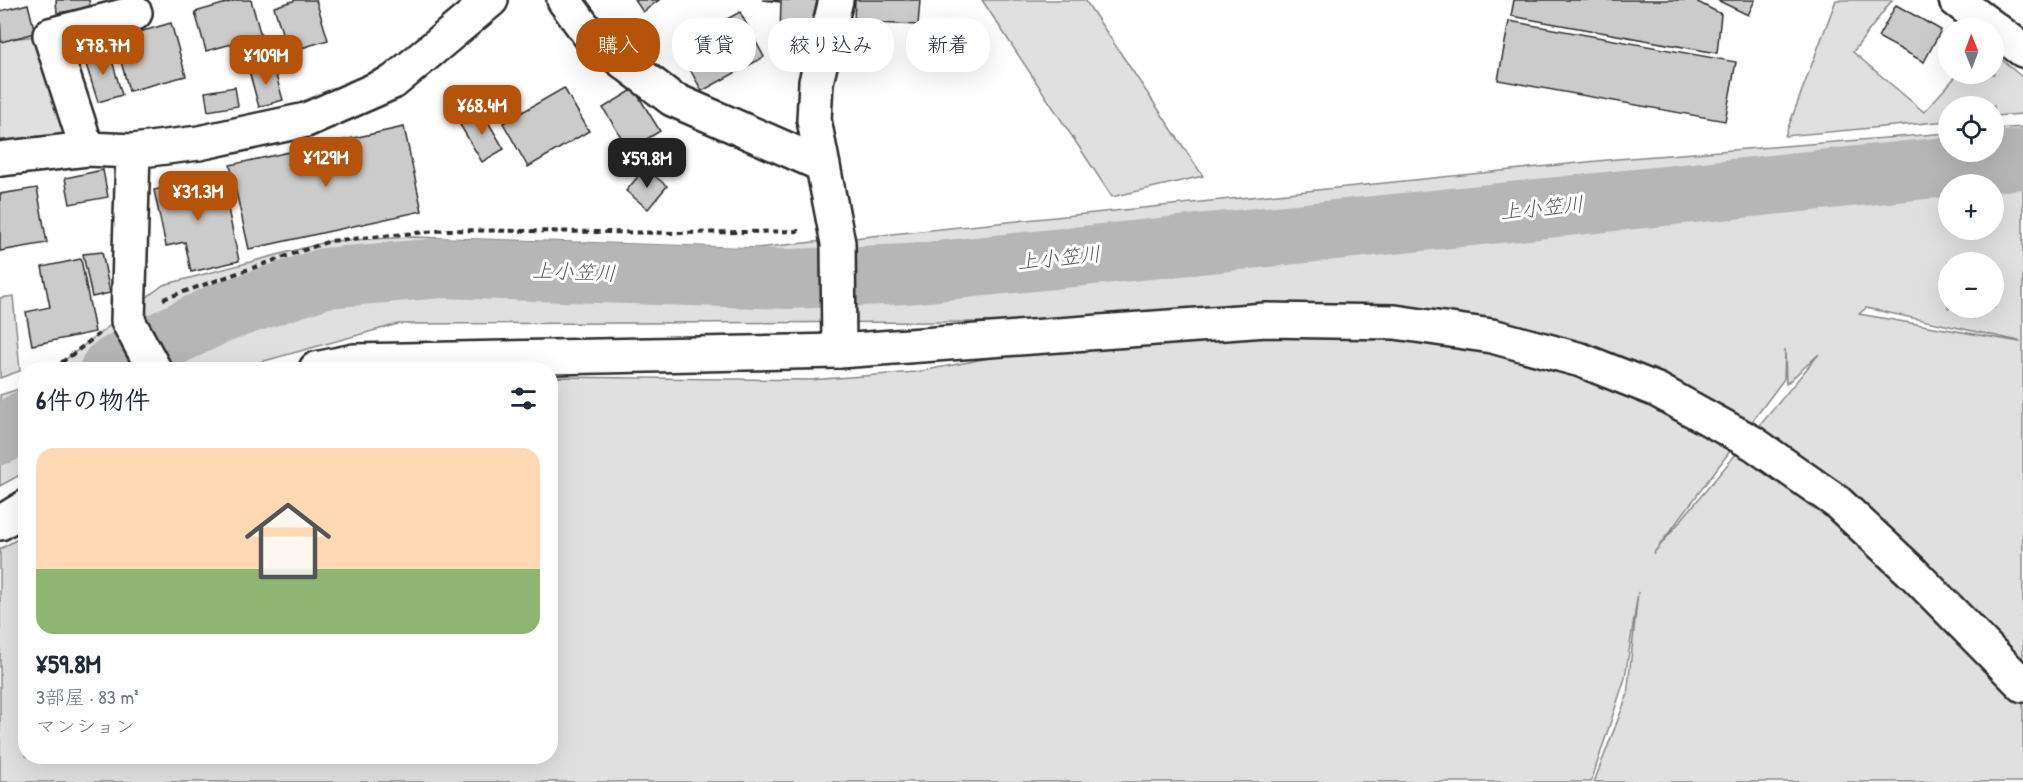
<!DOCTYPE html>
<html lang="ja">
<meta charset="utf-8">
<style>
body{margin:0;font-family:"Patrick Hand","Klee One",sans-serif;background:#f2f2f3;color:#1f2937;height:100vh;display:flex;flex-direction:column;font-size:22px;white-space:nowrap}
*{box-sizing:border-box;margin:0}
p{font-size:20px;color:#747a83}
.icon{flex:none;width:33px;height:33px;fill:none;stroke:currentColor;stroke-width:2;stroke-linecap:round;stroke-linejoin:round}
.map{position:relative;flex:1;overflow:hidden}
.drawer{position:absolute;left:18px;top:362px;width:540px;height:402px;display:flex;flex-direction:column;background:#fff;border-radius:24px;box-shadow:0 6px 24px #0002}
.drawer>*{flex:none}
.hud{position:absolute;left:576px;top:18px;width:570px;height:54px;display:flex;gap:12px}
.needle{width:39px;rotate:359deg}
.buttons{position:absolute;left:1938px;top:18px;display:grid;gap:12px}
.buttons a{display:grid;place-items:center;width:66px;height:66px;border-radius:50%;background:#fff;box-shadow:0 6px 24px #0002;font-size:30px}
.price{position:absolute;translate:-50% -51px;padding:0 14px;border-radius:12px;background:#b45309;color:#fff;font-size:20px;line-height:39px;filter:drop-shadow(0 2px 3px #0008)}
.price::after{content:'';position:absolute;left:50%;top:36px;width:18px;height:14px;margin-left:-9px;background:inherit;clip-path:polygon(0 0,100% 0,50% 100%)}
.price.current{background:#222;color:#fff}
ul{padding:0;list-style:none}
li{display:grid;align-content:center;gap:12px;height:318px;padding:0 18px}
li span{display:grid;place-items:center;height:186px;border-radius:18px;color:#555}
li>.icon{margin-inline-start:auto}
span .icon{width:108px;height:108px;fill:#fffc;stroke-width:1}
li b{font-size:26px}
h2{display:flex;justify-content:space-between;align-items:center;height:72px;padding:0 18px;font-size:26px}
.tag{padding:0 21px;border-radius:24px;background:#fff;box-shadow:0 6px 24px #0002;font-size:21px;line-height:54px}
.tag.current{background:#b45309;color:#fff}
.map>svg:first-child{display:block}
</style>
<div class="map">
<svg width="2023" height="782" viewBox="0 0 2023 782">
<rect width="100%" height="100%" fill="#fff"/>
<filter id="ink" filterUnits="userSpaceOnUse"><feTurbulence type="fractalNoise" baseFrequency=".0167" numOctaves="2"/><feDisplacementMap in="SourceGraphic" scale="12" xChannelSelector="R" yChannelSelector="G"/><feConvolveMatrix kernelMatrix="1 2 1 2 8 2 1 2 1" color-interpolation-filters="sRGB"/></filter>
<g filter="url(#ink)">
<!-- green -->
<path fill="#e0e0e0" stroke="#868686" stroke-width="1.5" fill-rule="evenodd" d="M982 0H1085L1203 176 1112 197Z
M1836 0H1892L1853 52 1924 112 1958 74H1994V53L2023 78V114L1994 116V106H1948V121L1785 136Z
M47 35 79 142 0 150V40Z
M2023 127V782H1594L1627 696 1638 592 1625 678 1591 782H0V549L25 535 26 756H550L551 377 810 380 916 372 1148 328 1200 321 398 324 235 369H53L163 285 330 241 413 237 756 248 1617 159 1948 133V152H1994V129ZM1948 184H1994V230H1948ZM1948 262H1994V308H1948ZM1866 308 2020 341V342L1859 314ZM1785 349 1786 384 1819 354 1653 554 1784 379Z
M13 296 20 371 0 378V298Z
M25 387V472L0 486V395Z"/>
<g fill="none" stroke-linecap="round" stroke-linejoin="round">
<!-- river -->
<path stroke="#b6b6b6" stroke-width="60" d="M110 369 135 354 220 313 325 278 441 268 789 279 908 274 2023 159
M0 435 26 420"/>
</g>
<!-- building -->
<path fill="#cbcbcb" stroke="#2b2b2b" stroke-width="1.5" d="M56 0H89L90 8 57 13Z
M237 0H251L261 36 206 51 195 12Z
M296 0H316L328 40 288 52 274 7Z
M635 0H659L643 12Z
M762 0H817L815 38 780 36 781 2Z
M855 0H920L918 25 854 22Z
M1514 0H1694L1721 14 1717 53 1511 16Z
M1717 0H1755L1748 15Z
M28 4 35 33 1 42 0 11Z
M1896 5 1941 30 1924 62 1878 37Z
M740 12 764 57 702 91 677 46Z
M1509 21 1736 62 1725 121 1498 80Z
M171 23 186 76 129 91 115 39Z
M109 50 122 95 98 102 84 58Z
M273 65 283 100 259 107 249 71Z
M235 87 238 106 208 111 205 92Z
M564 88 589 131 528 167 503 123Z
M634 89 660 131 629 150 603 108Z
M481 110 504 149 482 162 459 123Z
M404 127 422 211 249 249 230 165Z
M645 168 667 186 648 209 626 191Z
M103 170 108 197 70 204 65 178Z
M221 176 239 261 191 272 185 242 166 246 154 190Z
M37 188 47 243 0 251V194Z
M102 252 110 293 92 297 83 254Z
M81 259 95 332 32 345 26 312 50 307 42 267Z"/>
<g fill="none" stroke-linecap="round" stroke-linejoin="round">
<defs>
<path id="street" d="M564 0 591 37 672 99 823 165
M836 0 816 82 814 120 838 243 839 351
M87 149 50 35 135 13
M133 151 128 321 154 369
M0 159 87 149 133 151 199 143 306 120 393 82 491 0"/>
<path id="secondary" d="M316 369 354 361 839 351 1266 320 1395 322 1492 336 1581 360 1657 390 1753 443 1837 502 1913 573 2023 685
M0 523 26 507"/>
<path id="primary" d="M1956 0 2023 50"/>
</defs>
<!-- street casing -->
<use href="#street" stroke="#2b2b2b" stroke-width="38"/>
<!-- secondary casing -->
<use href="#secondary" stroke="#2b2b2b" stroke-width="38"/>
<!-- primary casing -->
<use href="#primary" stroke="#2b2b2b" stroke-width="38"/>
<!-- path -->
<path stroke="#2b2b2b" stroke-width="4" stroke-dasharray="6 4.5" stroke-linecap="butt" d="M163 299 330 241 447 230 678 233 802 231
M53 369 99 334"/>
<!-- street -->
<use href="#street" stroke="#fff" stroke-width="33"/>
<!-- secondary -->
<use href="#secondary" stroke="#fff" stroke-width="33"/>
<!-- primary -->
<use href="#primary" stroke="#fff" stroke-width="33"/>
</g>
</g>
<g text-anchor="middle" stroke-width="6" stroke-linejoin="round" paint-order="stroke">
<!-- water labels -->
<g font-size="21" font-style="italic" fill="#5c5c5c" stroke="#fff">
<text transform="translate(1542 208) rotate(-6)" y="7">上小笠川</text>
<text transform="translate(1059 258) rotate(-6)" y="7">上小笠川</text>
<text transform="translate(574 272) rotate(2)" y="7">上小笠川</text>
</g>
</g>
</svg>
<div class="buttons">
<a><svg class="needle" viewBox="-14 -14 28 28"><path d="M0-13l5 13h-10z" fill="#e53935"/><path d="M0 13l5-13h-10z" fill="#747a83"/></svg></a>
<a><svg class="icon" aria-label="locate" viewBox="0 0 24 24"><circle cx="12" cy="12" r="6"/><path d="M12 2v4M12 18v4M2 12h4M18 12h4"/></svg></a>
<a>+</a>
<a>−</a>
</div>
<b class="price" style="left:103px;top:76px">¥78.7M</b>
<b class="price" style="left:266px;top:86px">¥109M</b>
<b class="price" style="left:482px;top:136px">¥68.4M</b>
<b class="price" style="left:326px;top:188px">¥129M</b>
<b class="price current" style="left:647px;top:189px">¥59.8M</b>
<b class="price" style="left:198px;top:222px">¥31.3M</b>
<div class="hud">
<a class="tag current">購入</a>
<a class="tag">賃貸</a>
<a class="tag">絞り込み</a>
<a class="tag">新着</a>
</div>
<section class="drawer">
<h2>6件の物件<svg class="icon" aria-label="filters" viewBox="0 0 24 24"><path d="M4 7h16M4 17h16"/><circle cx="9" cy="7" r="2"/><circle cx="15" cy="17" r="2"/></svg></h2>
<ul>
<li><span style="background:linear-gradient(#ffd9b3 65%,#8fb573 0)"><svg class="icon" aria-label="home" viewBox="0 0 24 24"><path d="M3 11l9-7 9 7M6 9v11h12V9"/></svg></span><div><b>¥59.8M</b><p>3部屋 · 83 m²</p><p>マンション</p></div></li>
</ul>
</section>
</div>
